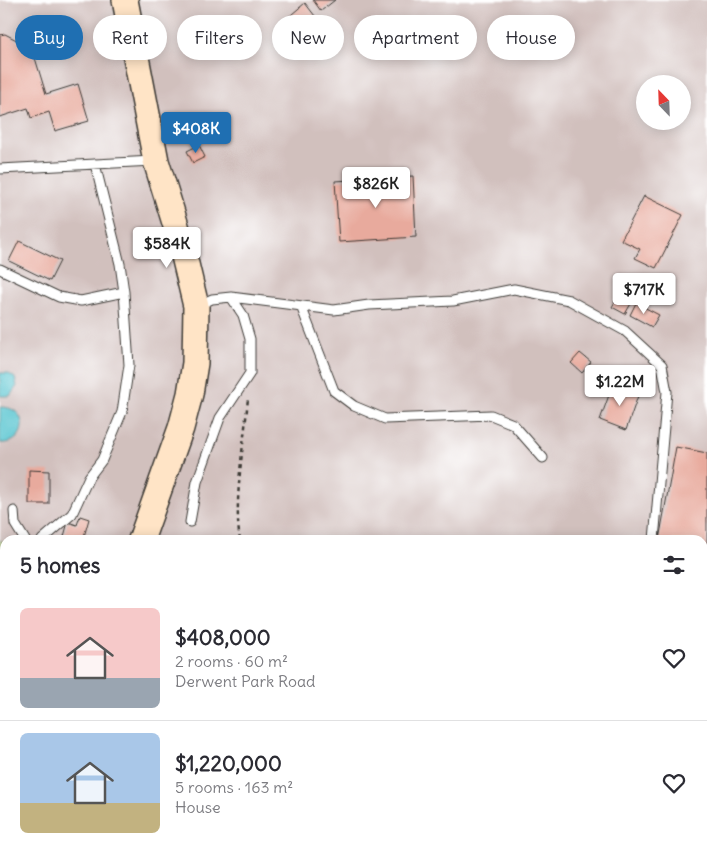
<!DOCTYPE html>
<meta charset="utf-8">
<style>
body{margin:0;font-family:Delius,sans-serif;background:#f2f2f3;color:#2b2b33;height:100vh;display:flex;flex-direction:column;font-size:19px;white-space:nowrap}
*{box-sizing:border-box;margin:0}
p{font-size:16px;color:#7c7c81}
.icon{flex:none;width:28px;height:28px;fill:none;stroke:currentColor;stroke-width:2;stroke-linecap:round;stroke-linejoin:round}
.map{position:relative;flex:1;overflow:hidden}
.details{position:absolute;left:0px;top:535px;width:708px;height:320px;display:flex;flex-direction:column;background:#fff;border-radius:15px 15px 0 0;box-shadow:0 2px 12px #0003}
.details>*{flex:none}
.top-card{position:absolute;left:15px;top:15px;width:678px;height:45px;display:flex;gap:10px}
.needle{width:32px;rotate:337deg}
.controls{position:absolute;left:636px;top:75px;display:grid;gap:10px}
.controls a{display:grid;place-items:center;width:55px;height:55px;border-radius:50%;background:#fff;box-shadow:0 2px 12px #0003;font-size:25px}
.price{position:absolute;translate:-50% -42px;padding:0 11px;border-radius:5px;background:#fff;color:#222;font-size:16px;line-height:32px;filter:drop-shadow(0 1px 2px #0008)}
.price::after{content:'';position:absolute;left:50%;top:30px;width:15px;height:11px;margin-left:-8px;background:inherit;clip-path:polygon(0 0,100% 0,50% 100%)}
.price.active{background:#1f6fb2;color:#fff}
ul{padding:0;list-style:none}
li{display:flex;align-items:center;gap:15px;height:125px;padding:0 20px}
li+li{border-top:1px solid #e1e1e2}
li span{display:grid;place-items:center;flex:none;width:140px;height:100px;border-radius:8px;color:#555}
li>.icon{margin-inline-start:auto}
span .icon{width:60px;height:60px;fill:#fffc;stroke-width:1}
li b{font-size:21px}
h2{display:flex;justify-content:space-between;align-items:center;height:60px;padding:0 20px;font-size:21px}
.chip{padding:0 18px;border-radius:22px;background:#fff;box-shadow:0 2px 12px #0003;font-size:18px;line-height:45px}
.chip.active{background:#1f6fb2;color:#fff}
.map>svg:first-child{display:block}
</style>
<div class="map">
<svg width="707" height="855" viewBox="0 0 707 855">
<rect width="100%" height="100%" fill="#fff"/>
<filter id="ink" filterUnits="userSpaceOnUse"><feTurbulence type="fractalNoise" baseFrequency=".02" numOctaves="2"/><feDisplacementMap in="SourceGraphic" scale="10" xChannelSelector="R" yChannelSelector="G"/><feConvolveMatrix kernelMatrix="1 2 1 2 8 2 1 2 1" color-interpolation-filters="sRGB"/></filter>
<filter id="wash" filterUnits="userSpaceOnUse"><feTurbulence type="fractalNoise" baseFrequency=".0096" numOctaves="4" result="noise"/><feDisplacementMap in="SourceGraphic" scale="20" xChannelSelector="R" yChannelSelector="G"/><feGaussianBlur stdDeviation="1.12" result="paint"/><feColorMatrix in="noise" values="0 0 0 0 0 0 0 0 0 0 0 0 0 0 0 0 0 1.4 0 .05"/><feComposite in="paint" operator="in"/></filter>
<g filter="url(#wash)">
<rect width="100%" height="100%" fill="#f5e2c9"/>
<!-- industrial -->
<path fill="#d1c0bd" fill-rule="evenodd" d="M0 0H707V669L703 672 702 540H5V543L0 540ZM645 84H682V121H645Z
M90 850H234L229 855H91Z"/>
<!-- green -->
<path fill="#b5d379" stroke="#68784a" d="M0 540 5 543V850H29V855H0Z
M707 669V855H442L434 850H702V672Z"/>
<!-- water -->
<path fill="#58c5d0" stroke="#3a7076" d="M0 373H8L15 378 17 386 10 396H0Z
M0 407C31 406 28 446 0 443Z"/>
<g id="blocks">
<!-- building -->
<path fill="#e8aa9d" d="M313 0H335L321 11Z
M305 3 315 16 288 38 278 26Z
M5 34 32 48 46 94 78 84 89 121 55 131 49 112 31 118 28 108 0 117V35Z
M199 145 205 157 193 163 187 151Z
M413 176 416 237 339 242 335 181Z
M644 196 683 215 656 268 635 258 640 249 621 240Z
M19 241 60 261 50 281 9 261Z
M623 287 636 295 625 314 612 307Z
M636 303 659 315 652 327 630 315Z
M580 353 591 362 582 373 571 363Z
M613 384 639 393 626 430 600 420Z
M676 447 707 453V551H702V540H659Z
M29 470 49 471V504H29Z
M80 516 89 519 83 540H63L68 522 77 525Z
M313 850H338L341 855H303Z"/>
</g>
</g>
<g filter="url(#ink)">
<use href="#blocks" fill-opacity="0" stroke="#3d3a36" stroke-width="1"/>
<g fill="none" stroke-linecap="round" stroke-linejoin="round">
<defs>
<path id="lane" d="M0 169 153 161
M0 269 59 297 81 301 124 292
M197 306 212 299 231 297 334 310 369 305 453 301 514 289 569 300 625 331 662 365 667 392 654 540
M301 306 334 391 354 406 385 419 491 415 513 424 543 458
M14 511 15 524 25 540
M190 522 197 482 220 418 250 373V339L243 315 231 297
M42 540 72 514 89 477 102 460 122 412 129 365 124 292 120 264 95 164"/>
<path id="street" d="M389 850 397 855"/>
<path id="secondary" d="M125 0 156 161 180 239 196 306 195 363 190 394 181 428 141 540
M73 855V850"/>
</defs>
<!-- lane casing -->
<use href="#lane" stroke="#3d3a36" stroke-width="11"/>
<!-- street casing -->
<use href="#street" stroke="#3d3a36" stroke-width="20"/>
<!-- secondary casing -->
<use href="#secondary" stroke="#3d3a36" stroke-width="28"/>
<!-- path -->
<path stroke="#3d3a36" stroke-width="2.5" stroke-dasharray="4 4" stroke-linecap="butt" d="M240 540C233 500 245 439 248 397
M702 689 707 688
M590 850 612 855
M430 855 438 850"/>
<!-- lane -->
<use href="#lane" stroke="#fff" stroke-width="9"/>
<!-- street -->
<use href="#street" stroke="#fff" stroke-width="18"/>
<!-- secondary -->
<use href="#secondary" stroke="#ffe4c6" stroke-width="25"/>
</g>
</g>
</svg>
<div class="controls">
<a><svg class="needle" viewBox="-14 -14 28 28"><path d="M0-13l5 13h-10z" fill="#e53935"/><path d="M0 13l5-13h-10z" fill="#7c7c81"/></svg></a>
</div>
<b class="price active" style="left:196px;top:154px">$408K</b>
<b class="price" style="left:376px;top:209px">$826K</b>
<b class="price" style="left:167px;top:269px">$584K</b>
<b class="price" style="left:644px;top:315px">$717K</b>
<b class="price" style="left:620px;top:407px">$1.22M</b>
<div class="top-card">
<a class="chip active">Buy</a>
<a class="chip">Rent</a>
<a class="chip">Filters</a>
<a class="chip">New</a>
<a class="chip">Apartment</a>
<a class="chip">House</a>
</div>
<section class="details">
<h2>5 homes<svg class="icon" aria-label="filters" viewBox="0 0 24 24"><path d="M4 7h16M4 17h16"/><circle cx="9" cy="7" r="2"/><circle cx="15" cy="17" r="2"/></svg></h2>
<ul>
<li><span style="background:linear-gradient(#f6c9c9 70%,#9aa5b1 0)"><svg class="icon" aria-label="home" viewBox="0 0 24 24"><path d="M3 11l9-7 9 7M6 9v11h12V9"/></svg></span><div><b>$408,000</b><p>2 rooms · 60 m²</p><p>Derwent Park Road</p></div><svg class="icon" aria-label="heart" viewBox="0 0 24 24"><path d="M12 20l-8-8c-3-5 5-10 8-4 3-6 11-1 8 4z"/></svg></li>
<li><span style="background:linear-gradient(#a9c7e8 70%,#c2b280 0)"><svg class="icon" aria-label="home" viewBox="0 0 24 24"><path d="M3 11l9-7 9 7M6 9v11h12V9"/></svg></span><div><b>$1,220,000</b><p>5 rooms · 163 m²</p><p>House</p></div><svg class="icon" aria-label="heart" viewBox="0 0 24 24"><path d="M12 20l-8-8c-3-5 5-10 8-4 3-6 11-1 8 4z"/></svg></li>
</ul>
</section>
</div>
